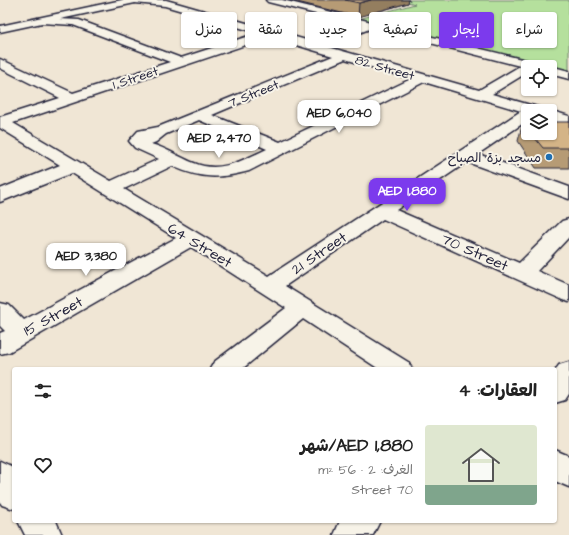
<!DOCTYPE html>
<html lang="ar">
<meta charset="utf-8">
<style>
body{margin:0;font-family:"Architects Daughter","Playpen Sans Arabic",sans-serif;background:#f6f6f6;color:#222;direction:rtl;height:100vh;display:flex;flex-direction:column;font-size:15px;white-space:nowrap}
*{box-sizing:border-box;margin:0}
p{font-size:13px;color:#767676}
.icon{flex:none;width:22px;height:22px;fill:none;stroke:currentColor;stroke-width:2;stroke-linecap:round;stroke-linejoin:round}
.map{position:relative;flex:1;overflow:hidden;direction:ltr}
.side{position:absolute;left:12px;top:367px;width:545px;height:156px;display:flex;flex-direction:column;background:#fff;border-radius:4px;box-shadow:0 1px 3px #0004;direction:rtl}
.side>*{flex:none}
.top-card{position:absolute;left:12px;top:12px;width:545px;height:36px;direction:rtl;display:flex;gap:8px}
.controls{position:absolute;left:521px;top:60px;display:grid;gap:8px}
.controls a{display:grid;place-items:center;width:36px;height:36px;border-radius:4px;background:#fff;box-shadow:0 1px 3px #0004;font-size:20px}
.price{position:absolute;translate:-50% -34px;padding:0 9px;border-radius:8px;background:#fff;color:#222;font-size:13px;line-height:26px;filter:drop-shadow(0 1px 2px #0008)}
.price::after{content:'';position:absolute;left:50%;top:24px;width:12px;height:9px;margin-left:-6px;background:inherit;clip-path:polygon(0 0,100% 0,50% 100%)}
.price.on{background:#7c3aed;color:#fff}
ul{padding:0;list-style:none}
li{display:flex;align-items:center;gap:12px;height:100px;padding:0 20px}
li span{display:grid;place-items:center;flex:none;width:112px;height:80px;border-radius:4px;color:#555}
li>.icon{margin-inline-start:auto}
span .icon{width:48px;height:48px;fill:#fffc;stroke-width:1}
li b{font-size:17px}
h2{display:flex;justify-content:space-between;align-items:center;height:48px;padding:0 20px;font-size:17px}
.chip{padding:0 14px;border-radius:4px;background:#fff;box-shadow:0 1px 3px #0004;font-size:14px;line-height:36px}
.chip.on{background:#7c3aed;color:#fff}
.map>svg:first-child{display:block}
</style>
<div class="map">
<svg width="569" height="535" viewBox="0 0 569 535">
<rect width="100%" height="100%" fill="#f0e6d5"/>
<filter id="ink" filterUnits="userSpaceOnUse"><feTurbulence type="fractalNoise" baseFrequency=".025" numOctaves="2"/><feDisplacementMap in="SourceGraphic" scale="8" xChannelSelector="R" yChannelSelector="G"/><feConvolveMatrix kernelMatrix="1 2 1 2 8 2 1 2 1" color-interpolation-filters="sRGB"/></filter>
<g filter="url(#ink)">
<!-- green -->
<path fill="#b5e09d" stroke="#6c816c" d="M401 0H569V71L359 19 415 4Z"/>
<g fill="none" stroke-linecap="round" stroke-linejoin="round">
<defs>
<path id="minor" d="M130 0H166L313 42 360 25 268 2 266 0H282L542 64 544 67H528V72L492 94 541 108 543 111H528V120L478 154 569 187V199L467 162 396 210 519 263 562 221 569 219V237L537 271 569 285V302L561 299 383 219 285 286 408 362 412 369H379L303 319 242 369H210L214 362 286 308 191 247 9 352 0 354V333L5 331 0 326V303L9 305 24 320 176 238 72 173 0 202V189L60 165 0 128V117L60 98 0 68V59L73 93 170 62 73 25 42 23 38 22 37 20 38 18 79 20 181 58 258 33 165 6 135 3ZM372 28 520 66 479 90 325 46ZM269 37 333 56 158 127 138 131 129 141 135 148 159 159 111 181 13 123ZM345 59 411 79 280 142 212 115ZM424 82 521 111 269 276 124 189 172 166C201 179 219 179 249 171ZM199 120 267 149C243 160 220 174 194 163 179 157 166 148 151 144L156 142 166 134Z
M550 66 569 71V79L550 74V67H547Z
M548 111C555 111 562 114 569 116V126L550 120V111Z
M569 362V394L565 400 555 403V371L559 365Z
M555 450 569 456V487L555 481Z
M0 461 11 466 14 469V509L2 505 0 502Z
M18 521H56L62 535H25Z
M340 521H380L373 535H334Z"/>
<path id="major" d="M122 0H140L135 3 0 32V26Z"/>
</defs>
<!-- minor casing -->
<use href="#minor" stroke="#22223b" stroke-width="3"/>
<!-- major casing -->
<use href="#major" stroke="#22223b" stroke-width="3"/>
<!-- minor -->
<use href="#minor" fill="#f7f3e8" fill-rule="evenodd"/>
<!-- major -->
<use href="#major" fill="#f7f3e8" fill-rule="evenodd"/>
</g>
<!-- wall -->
<path fill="#b69b74" stroke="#22223b" d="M289 0H409L408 3 358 17Z
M523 122H528V133H550L569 122V168H536L518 141Z"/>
<!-- shaded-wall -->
<path fill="#947e5e" stroke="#22223b" d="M371 0H409L408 3 358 17 359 3Z"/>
<!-- building -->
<path fill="#d4b487" stroke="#22223b" d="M345 0H371L359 3Z
M523 122H528V129Z
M550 122H569V148H543L531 133H550Z"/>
</g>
<!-- markers -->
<circle fill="#1f6fb2" stroke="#f7f3e8" stroke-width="1.5" cx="549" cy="157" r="4"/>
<g text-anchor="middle" stroke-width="4" stroke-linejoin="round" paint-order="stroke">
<!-- far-street labels -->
<g font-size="13" fill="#22223b" stroke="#f7f3e8">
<text transform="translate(385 67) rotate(16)" y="5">82 Street</text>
<text transform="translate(135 77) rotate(-18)" y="5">1 Street</text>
<text transform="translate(253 93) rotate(-22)" y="5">7 Street</text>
</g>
<!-- far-poi labels -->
<g font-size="13" fill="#22223b" stroke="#f7f3e8" text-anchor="end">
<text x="541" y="162">مسجد بزة الصباح</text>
</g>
<!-- street labels -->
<g font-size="15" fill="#22223b" stroke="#f7f3e8">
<text transform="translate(200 245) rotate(31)" y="5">64 Street</text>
<text transform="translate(475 252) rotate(24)" y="5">70 Street</text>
<text transform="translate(319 253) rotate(-34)" y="5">21 Street</text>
<text transform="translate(53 316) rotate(-29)" y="5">15 Street</text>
</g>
</g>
</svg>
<div class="controls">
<a><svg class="icon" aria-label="locate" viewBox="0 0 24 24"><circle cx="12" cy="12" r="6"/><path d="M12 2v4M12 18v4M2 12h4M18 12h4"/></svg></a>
<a><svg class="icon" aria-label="layers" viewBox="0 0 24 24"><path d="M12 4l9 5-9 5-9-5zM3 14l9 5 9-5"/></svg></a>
</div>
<b class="price" style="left:339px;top:134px">AED 6,040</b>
<b class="price" style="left:219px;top:159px">AED 2,470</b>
<b class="price on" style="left:407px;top:212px">AED 1,880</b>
<b class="price" style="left:86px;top:277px">AED 3,380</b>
<div class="top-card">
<a class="chip">شراء</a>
<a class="chip on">إيجار</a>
<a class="chip">تصفية</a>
<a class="chip">جديد</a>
<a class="chip">شقة</a>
<a class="chip">منزل</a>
</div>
<section class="side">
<h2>العقارات: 4<svg class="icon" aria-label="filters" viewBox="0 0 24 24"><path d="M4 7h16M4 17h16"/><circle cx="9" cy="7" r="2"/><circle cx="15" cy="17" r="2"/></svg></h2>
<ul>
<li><span style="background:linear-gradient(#dfe7d0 75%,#7fa58c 0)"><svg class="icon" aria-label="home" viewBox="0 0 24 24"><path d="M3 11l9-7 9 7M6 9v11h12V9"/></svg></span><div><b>AED 1,880/شهر</b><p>الغرف: 2 · 56 m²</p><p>70 Street</p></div><svg class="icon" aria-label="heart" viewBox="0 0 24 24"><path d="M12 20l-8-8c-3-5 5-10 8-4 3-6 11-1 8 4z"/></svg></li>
</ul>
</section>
</div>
